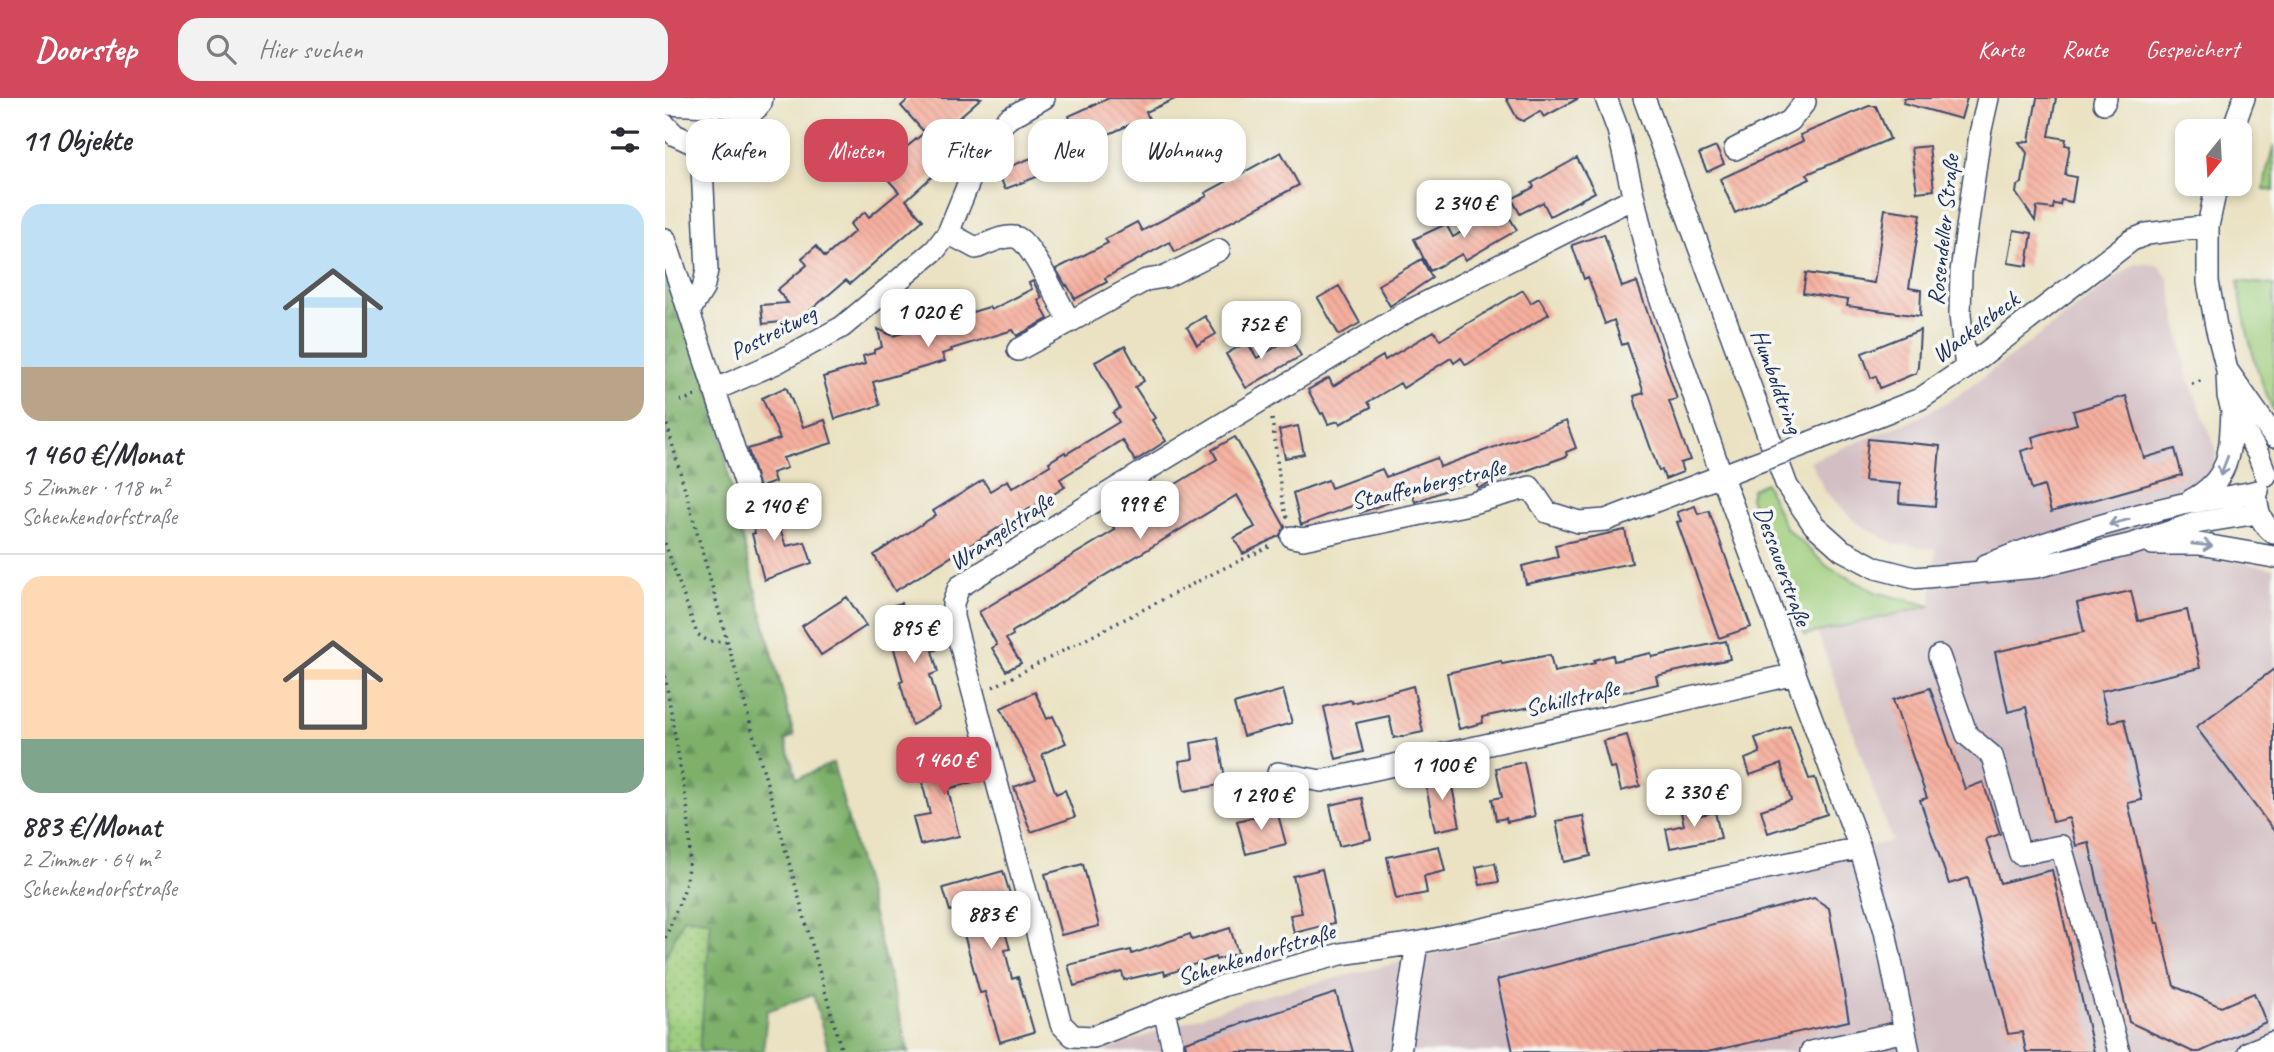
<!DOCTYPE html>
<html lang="de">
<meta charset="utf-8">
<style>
body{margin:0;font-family:Caveat,sans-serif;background:#f2f2f3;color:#2b2b33;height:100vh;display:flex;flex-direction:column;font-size:26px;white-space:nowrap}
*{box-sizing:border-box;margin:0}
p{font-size:23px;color:#7c7c81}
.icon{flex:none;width:38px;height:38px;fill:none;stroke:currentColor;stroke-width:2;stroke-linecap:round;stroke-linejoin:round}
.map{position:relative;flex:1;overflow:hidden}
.side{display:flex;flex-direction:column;background:#fff;width:665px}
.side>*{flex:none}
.guide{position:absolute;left:21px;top:21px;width:665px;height:63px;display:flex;gap:14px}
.needle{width:46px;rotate:198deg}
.tools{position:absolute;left:1510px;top:21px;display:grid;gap:14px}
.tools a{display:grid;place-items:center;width:77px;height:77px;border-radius:14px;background:#fff;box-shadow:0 4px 10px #0003;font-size:35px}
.price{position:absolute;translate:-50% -60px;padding:0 16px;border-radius:14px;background:#fff;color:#222;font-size:23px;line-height:46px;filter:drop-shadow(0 2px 4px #0008)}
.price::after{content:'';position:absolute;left:50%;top:42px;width:21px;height:16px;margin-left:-10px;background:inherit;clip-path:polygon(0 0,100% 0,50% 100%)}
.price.active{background:#d1495b;color:#fff}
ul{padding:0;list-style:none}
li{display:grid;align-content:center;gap:14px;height:371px;padding:0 21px}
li+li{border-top:2px solid #e1e1e2}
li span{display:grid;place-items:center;height:217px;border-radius:21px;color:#555}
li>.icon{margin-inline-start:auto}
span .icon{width:126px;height:126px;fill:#fffc;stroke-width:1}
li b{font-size:30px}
h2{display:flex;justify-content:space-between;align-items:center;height:84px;padding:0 21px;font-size:30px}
.tag{padding:0 24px;border-radius:21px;background:#fff;box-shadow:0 4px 10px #0003;font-size:24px;line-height:63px}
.tag.active{background:#d1495b;color:#fff}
header{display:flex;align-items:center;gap:42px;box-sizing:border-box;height:98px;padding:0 35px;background:#d1495b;color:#fff}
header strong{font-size:33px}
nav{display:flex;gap:38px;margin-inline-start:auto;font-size:24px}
.search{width:490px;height:63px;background:#f2f2f3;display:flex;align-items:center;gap:18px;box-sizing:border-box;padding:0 24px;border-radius:21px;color:#7c7c81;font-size:26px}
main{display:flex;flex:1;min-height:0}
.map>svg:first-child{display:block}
</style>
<header>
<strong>Doorstep</strong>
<div class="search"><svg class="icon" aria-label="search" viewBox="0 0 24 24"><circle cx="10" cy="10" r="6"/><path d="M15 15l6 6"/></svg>Hier suchen</div>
<nav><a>Karte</a><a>Route</a><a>Gespeichert</a></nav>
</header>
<main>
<section class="side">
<h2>11 Objekte<svg class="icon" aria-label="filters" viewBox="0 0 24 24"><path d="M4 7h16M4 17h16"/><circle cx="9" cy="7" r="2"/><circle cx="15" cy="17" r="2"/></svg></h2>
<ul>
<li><span style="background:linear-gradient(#bfe0f5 75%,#b9a48a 0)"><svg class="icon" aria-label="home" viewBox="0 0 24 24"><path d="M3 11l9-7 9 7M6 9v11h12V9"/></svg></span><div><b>1 460 €/Monat</b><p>5 Zimmer · 118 m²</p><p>Schenkendorfstraße</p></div></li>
<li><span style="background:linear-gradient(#ffd9b3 75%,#7fa58c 0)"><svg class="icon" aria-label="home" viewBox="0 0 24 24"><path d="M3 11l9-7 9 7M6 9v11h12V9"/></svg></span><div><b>883 €/Monat</b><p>2 Zimmer · 64 m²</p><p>Schenkendorfstraße</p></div></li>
</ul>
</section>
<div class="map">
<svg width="1609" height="954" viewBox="0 0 1609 954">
<defs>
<pattern id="forest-firs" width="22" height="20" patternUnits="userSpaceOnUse" patternTransform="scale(1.75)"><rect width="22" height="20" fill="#7eb06b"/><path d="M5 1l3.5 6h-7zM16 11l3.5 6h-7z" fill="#66905b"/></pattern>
<pattern id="garden-dots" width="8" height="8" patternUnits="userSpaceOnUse" patternTransform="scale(1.75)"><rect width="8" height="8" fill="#9ecd7b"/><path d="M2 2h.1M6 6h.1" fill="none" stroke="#88b06d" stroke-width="1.8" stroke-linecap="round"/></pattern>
<pattern id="building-back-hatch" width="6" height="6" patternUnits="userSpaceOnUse" patternTransform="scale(1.75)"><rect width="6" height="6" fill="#f6af9e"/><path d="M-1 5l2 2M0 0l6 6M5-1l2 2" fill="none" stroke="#d2978a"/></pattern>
</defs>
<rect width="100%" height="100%" fill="#f6f6f2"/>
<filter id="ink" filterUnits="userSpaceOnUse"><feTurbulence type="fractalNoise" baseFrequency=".0143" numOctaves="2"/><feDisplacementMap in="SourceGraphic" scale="14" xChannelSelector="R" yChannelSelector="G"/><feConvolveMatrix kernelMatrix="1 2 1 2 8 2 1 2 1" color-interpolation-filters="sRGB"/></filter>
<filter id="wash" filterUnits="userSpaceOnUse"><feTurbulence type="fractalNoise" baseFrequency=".00686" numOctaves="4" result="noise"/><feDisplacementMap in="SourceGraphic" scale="28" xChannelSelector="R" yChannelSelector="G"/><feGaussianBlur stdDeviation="1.57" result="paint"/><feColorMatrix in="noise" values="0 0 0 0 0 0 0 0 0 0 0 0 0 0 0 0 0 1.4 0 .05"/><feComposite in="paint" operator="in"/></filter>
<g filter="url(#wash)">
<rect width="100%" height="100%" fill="#eae2c2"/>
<!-- industrial -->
<path fill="#d2bec3" d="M1471 165 1494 167 1504 182 1522 276 1551 351 1550 365 1544 376 1535 384 1514 391 1526 460 1575 464 1609 471V954H436L582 902 1227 743 1152 533 1266 508 1271 451 1230 446 1189 423 1160 393 1145 363 1253 320 1294 297Z"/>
<!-- green -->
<path fill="#9ecd7b" stroke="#5c7e6c" stroke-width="2" d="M1609 48V93L1599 91 1603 67Z
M1573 183 1609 187V314C1589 271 1580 229 1573 183Z
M1100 385 1120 429 1163 469 1210 494 1266 508 1140 537 1085 400 1087 391Z
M0 711 5 781 0 815Z"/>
<!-- forest -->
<path fill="url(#forest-firs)" stroke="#4c7064" stroke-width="2" d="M0 157 54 321 70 413 129 638 120 642 132 681 168 665 244 954H164L148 896 102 913 98 954H34L45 823 19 819 0 860V815L5 781 0 711Z"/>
<!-- garden -->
<path fill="url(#garden-dots)" stroke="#5c7e6c" stroke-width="2" d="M19 819 46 823 34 954H0V860Z"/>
<g id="blocks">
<!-- building -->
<path fill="url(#building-back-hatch)" d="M245 0H316L267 43 236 8Z
M444 0H512L481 14 488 30 470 38 464 27 417 48 420 54 376 74 377 77 340 91 333 73 382 54 374 38 406 24 404 18Z
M841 0H914L879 19 875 13 858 23 852 20Z
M1239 0H1302L1296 21 1238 5Z
M1372 0H1391L1384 38 1401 41 1400 47 1405 48 1400 77 1411 79 1407 104 1396 102 1395 107 1389 106 1388 111 1372 109 1370 123 1351 95 1352 88 1357 85 1362 55 1354 44 1364 43Z
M1204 8H1211L1225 41 1142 76 1145 81 1070 115 1055 81 1138 43 1135 37Z
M259 35 284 63 241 102 258 122 185 186 181 182 134 222 98 226 96 207 123 205 112 192 142 167 137 160 151 148 160 159 190 133 185 126 200 114 204 119 234 94 211 68 225 55 228 60Z
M1264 48 1269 92 1252 94 1246 50Z
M1051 49 1059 66 1042 74 1034 56Z
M616 54 634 87 510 154 505 144 440 180 442 184 410 201 402 187 401 188 391 171 443 145 440 141 472 124 477 133 542 98 540 95Z
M912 60 930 94 885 118 878 104 855 116 847 101 869 89 867 85Z
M838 109 852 132 800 162 797 156 765 173 749 141 781 126 788 139Z
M1220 111 1256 116 1244 190 1256 192 1255 218 1182 208 1183 202 1138 195 1141 175 1209 185Z
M1349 132 1367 135 1362 168 1343 165Z
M939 136 957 189 972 184 1012 301 1004 303 1025 362 1015 365 1018 374 1000 381 997 372 994 373 973 315 969 298 979 295 962 245 957 247 949 222 940 226 923 179 919 181 907 147Z
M757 161 767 180 725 208 713 187Z
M368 183 377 200 373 202 383 221 352 238 348 232 286 251 287 253 277 256 280 263 208 284 215 307 170 321 158 279 200 266 198 258 209 255V252L217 249 213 231 228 238 324 209 326 212 367 191 364 185Z
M674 188 695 225 674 237 653 200Z
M858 192 866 205 874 200 884 216 801 267 796 260 789 265 786 260 738 290 735 285 703 304 706 309 675 326 674 323 663 326 658 315 656 316 643 292 664 280 668 288 718 258 720 262 769 233 775 242Z
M540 218 551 236 532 247 522 229Z
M1255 232 1253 269 1251 275 1215 290 1211 278 1206 280 1197 255Z
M626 240 636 258 581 290 561 256 582 244 592 260Z
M460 248 479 283 470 289 490 320 487 322 501 343 470 363 457 342 395 381 400 389 230 493 209 457 271 417 268 413 318 382 325 393 343 382 347 390 385 367 384 364 400 354 401 356 454 324 448 315 455 310 430 264Z
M121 289 138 329 160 322 167 345 118 360 122 370 107 375 110 384 94 390 83 351 115 341 97 300Z
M1461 298 1479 360 1510 351 1517 377 1386 414 1379 388 1367 392 1356 353 1370 349 1367 339 1412 326 1408 313Z
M901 323 911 350 901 354 902 358 813 390 810 381 750 404 747 396 695 415 692 406 636 427 628 395 663 382 666 390 717 371 721 379 772 360 775 369Z
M633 328 639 356 620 360 614 332Z
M570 339 620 429 614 438 578 456 569 440 590 429 572 397 347 534 348 537 341 541 356 565 341 573 327 550 332 547 314 514 450 432 448 429 458 423 455 420 552 361 547 352Z
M1203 341 1275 348 1270 408 1234 405 1235 386 1199 383Z
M104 400 121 448 140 444 147 465 99 482 87 436 90 435 81 408Z
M1030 408 1033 416 1044 413 1086 529 1054 540 1012 424 1016 423 1012 414Z
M960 432 967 465 861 486 857 468 893 459 890 447Z
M1466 493 1473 523 1522 512 1535 570 1436 593 1444 624 1459 621 1477 702 1463 705 1491 825H1494L1509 888 1556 909 1589 895 1601 924 1535 954H1528L1464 924 1424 745 1411 748 1404 720 1388 724 1361 609 1343 614 1330 554 1419 534 1412 505Z
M182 499 201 528 156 557 137 528Z
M236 505 248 541 267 536 271 552 267 553 273 574 265 577 275 611 247 627 235 584 238 583 218 511Z
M1061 543 1065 561 991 578 993 586 896 608 895 603 817 619 818 625 794 631 782 575 836 563 837 566 885 557 889 574 930 565 929 562 948 557 949 563 986 555 987 559Z
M1609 571V733L1531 629Z
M748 588 758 634 729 640 724 618 691 625 698 654 671 661 659 609 686 602 687 605Z
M1265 590 1300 691 1318 684 1335 736 1321 741 1335 785 1387 772 1429 954H1361L1357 934 1343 936 1303 780 1284 786 1255 702 1262 700 1228 602Z
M618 592 627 625 578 638 569 606Z
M370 594 382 621 388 618 401 645 377 656 391 696 400 692 410 719 366 734 349 689 371 681 336 610Z
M1125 628 1144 681 1150 680 1162 716 1103 735 1096 712 1126 702 1116 666 1085 677 1080 661 1095 655 1090 640Z
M962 637 975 688 956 693 950 669 945 670 938 643Z
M553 640 561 686 519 693 514 663 528 661 526 645Z
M311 656 318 681 283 691 294 738 255 747 248 719 265 716 254 672Z
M859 664 870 718 842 724 841 720 831 722 827 701 837 699 831 670Z
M784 674 795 728 770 733 759 679Z
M697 700 706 741 674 748 665 707Z
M1035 710 1036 717 1050 714 1056 740 1005 750 1001 731 1019 727 1016 714Z
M612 713 621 746 581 756 572 723Z
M918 718 926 758 899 764 891 723Z
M774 748 780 773 759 778 762 795 731 801 722 759Z
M830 765 834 784 815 787 811 769Z
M418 766 434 828 396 837 380 776Z
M657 771 669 825 629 835 625 817 637 815 628 778Z
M338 773 345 796 330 800 345 851 340 852 347 881 353 879 369 934 335 944 320 894 315 895 292 811 285 813 278 790Z
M1149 800 1164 810 1184 923 1042 954H848L832 882Z
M565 830 573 855 551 862 550 859 500 877 499 873 459 882 457 874 409 888 403 867 466 852 467 856 525 836 527 842Z
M671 895 688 954H522L520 944Z"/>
</g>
</g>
<g filter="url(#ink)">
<use href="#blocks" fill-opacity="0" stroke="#3a4a6d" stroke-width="2"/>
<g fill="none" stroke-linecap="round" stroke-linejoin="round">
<defs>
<path id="minor" d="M941 0 953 32 986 174 1057 379 1195 750 1220 833 1244 954
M979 0 1122 388 1149 427 1177 452 1211 470 1250 480 1371 469 1468 446 1531 425 1593 415
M1439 5 1441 0
M0 6 92 10
M0 27 10 37 36 49
M1567 33 1579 0
M1070 51 1125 23 1140 4
M1552 86 1543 128V184L1551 228 1562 272 1563 298 1567 312 1593 356 1601 377
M968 100 740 215 427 405 294 489 288 505V519L396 926 408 938 428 939 560 887 676 856 752 845 1195 750
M283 135 311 150C322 146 341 135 353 140 368 148 395 207 405 224
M0 141 81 387
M24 214 38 191 42 172 36 49 86 16 96 5 97 0
M353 252 481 182 500 179 554 152
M1301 270 1295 217 1296 174 1315 36 1323 0
M1562 272 1609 339
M49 292 111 265 177 229 270 152 283 135 317 52 332 31 344 20 379 0
M1146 344 1255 301 1301 270 1467 142 1482 136 1543 128
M1592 401C1592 415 1598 427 1609 435
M1526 402C1566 381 1565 353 1567 312
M627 439 638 441 804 406 865 389 882 414 914 424 941 422 1087 366
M1488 446H1534L1609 459
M1321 467C1385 442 1451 421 1518 406 1543 401 1568 399 1593 393
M1274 558 1302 637 1327 658 1355 756 1396 748 1454 954
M613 675 656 683 884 633 1130 576
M499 913 509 954
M735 954 752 845
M1146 954 1240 933
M1584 954 1609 944"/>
</defs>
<!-- minor casing -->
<use href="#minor" stroke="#3a4a6d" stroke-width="24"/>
<!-- path -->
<path stroke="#3a4a6d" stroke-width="3.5" stroke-dasharray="2 5" stroke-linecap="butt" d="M1527 286 1538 282
M15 303 30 298
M0 320 177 954
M607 321 617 402 622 420
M0 445 32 536 43 543 62 544
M0 578 23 714 25 755 20 790 0 841
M328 589 551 474 608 447"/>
<!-- minor -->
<use href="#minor" stroke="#fff" stroke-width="21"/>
<defs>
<path id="minor-bridge" d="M1087 366 1146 344"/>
</defs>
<!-- minor-bridge casing -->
<use href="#minor-bridge" stroke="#3a4a6d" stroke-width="24" stroke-linecap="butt"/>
<!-- minor-bridge -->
<use href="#minor-bridge" stroke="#fff" stroke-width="21"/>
</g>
<!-- one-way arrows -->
<defs><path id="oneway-shaft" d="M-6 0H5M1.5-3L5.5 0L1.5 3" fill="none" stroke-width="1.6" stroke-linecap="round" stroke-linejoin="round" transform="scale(1.75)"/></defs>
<g stroke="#8d97ae">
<use href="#oneway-shaft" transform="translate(1559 368) rotate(111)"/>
<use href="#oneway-shaft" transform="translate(1454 424) rotate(165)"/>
<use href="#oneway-shaft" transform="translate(1537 447) rotate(6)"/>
</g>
</g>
<g text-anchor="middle" stroke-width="7" stroke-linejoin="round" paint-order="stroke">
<!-- street labels -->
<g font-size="24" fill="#1b2f5e" stroke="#f6f6f2">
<text transform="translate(1278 132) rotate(-84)" y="8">Rosendeller Straße</text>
<text transform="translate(1310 229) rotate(-37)" y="8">Wackelsbeck</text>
<text transform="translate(108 234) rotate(-27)" y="8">Postreitweg</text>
<text transform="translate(1112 283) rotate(70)" y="8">Humboldtring</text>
<text transform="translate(763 386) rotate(-13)" y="8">Stauffenbergstraße</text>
<text transform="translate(336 433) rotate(-34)" y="8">Wrangelstraße</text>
<text transform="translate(1118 468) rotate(70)" y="8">Dessauerstraße</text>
<text transform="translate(907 600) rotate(-13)" y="8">Schillstraße</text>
<text transform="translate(591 856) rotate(-17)" y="8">Schenkendorfstraße</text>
</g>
</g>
</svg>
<div class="tools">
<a><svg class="needle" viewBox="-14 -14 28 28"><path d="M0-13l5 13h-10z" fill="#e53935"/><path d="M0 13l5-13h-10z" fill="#7c7c81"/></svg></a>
</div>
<b class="price" style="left:799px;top:142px">2 340 €</b>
<b class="price" style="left:263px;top:251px">1 020 €</b>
<b class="price" style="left:596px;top:263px">752 €</b>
<b class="price" style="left:475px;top:443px">999 €</b>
<b class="price" style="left:109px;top:445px">2 140 €</b>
<b class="price" style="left:249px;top:567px">895 €</b>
<b class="price active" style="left:279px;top:699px">1 460 €</b>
<b class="price" style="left:777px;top:704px">1 100 €</b>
<b class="price" style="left:1029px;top:731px">2 330 €</b>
<b class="price" style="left:596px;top:734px">1 290 €</b>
<b class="price" style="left:326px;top:853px">883 €</b>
<div class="guide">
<a class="tag">Kaufen</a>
<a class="tag active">Mieten</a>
<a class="tag">Filter</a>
<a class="tag">Neu</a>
<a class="tag">Wohnung</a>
</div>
</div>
</main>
